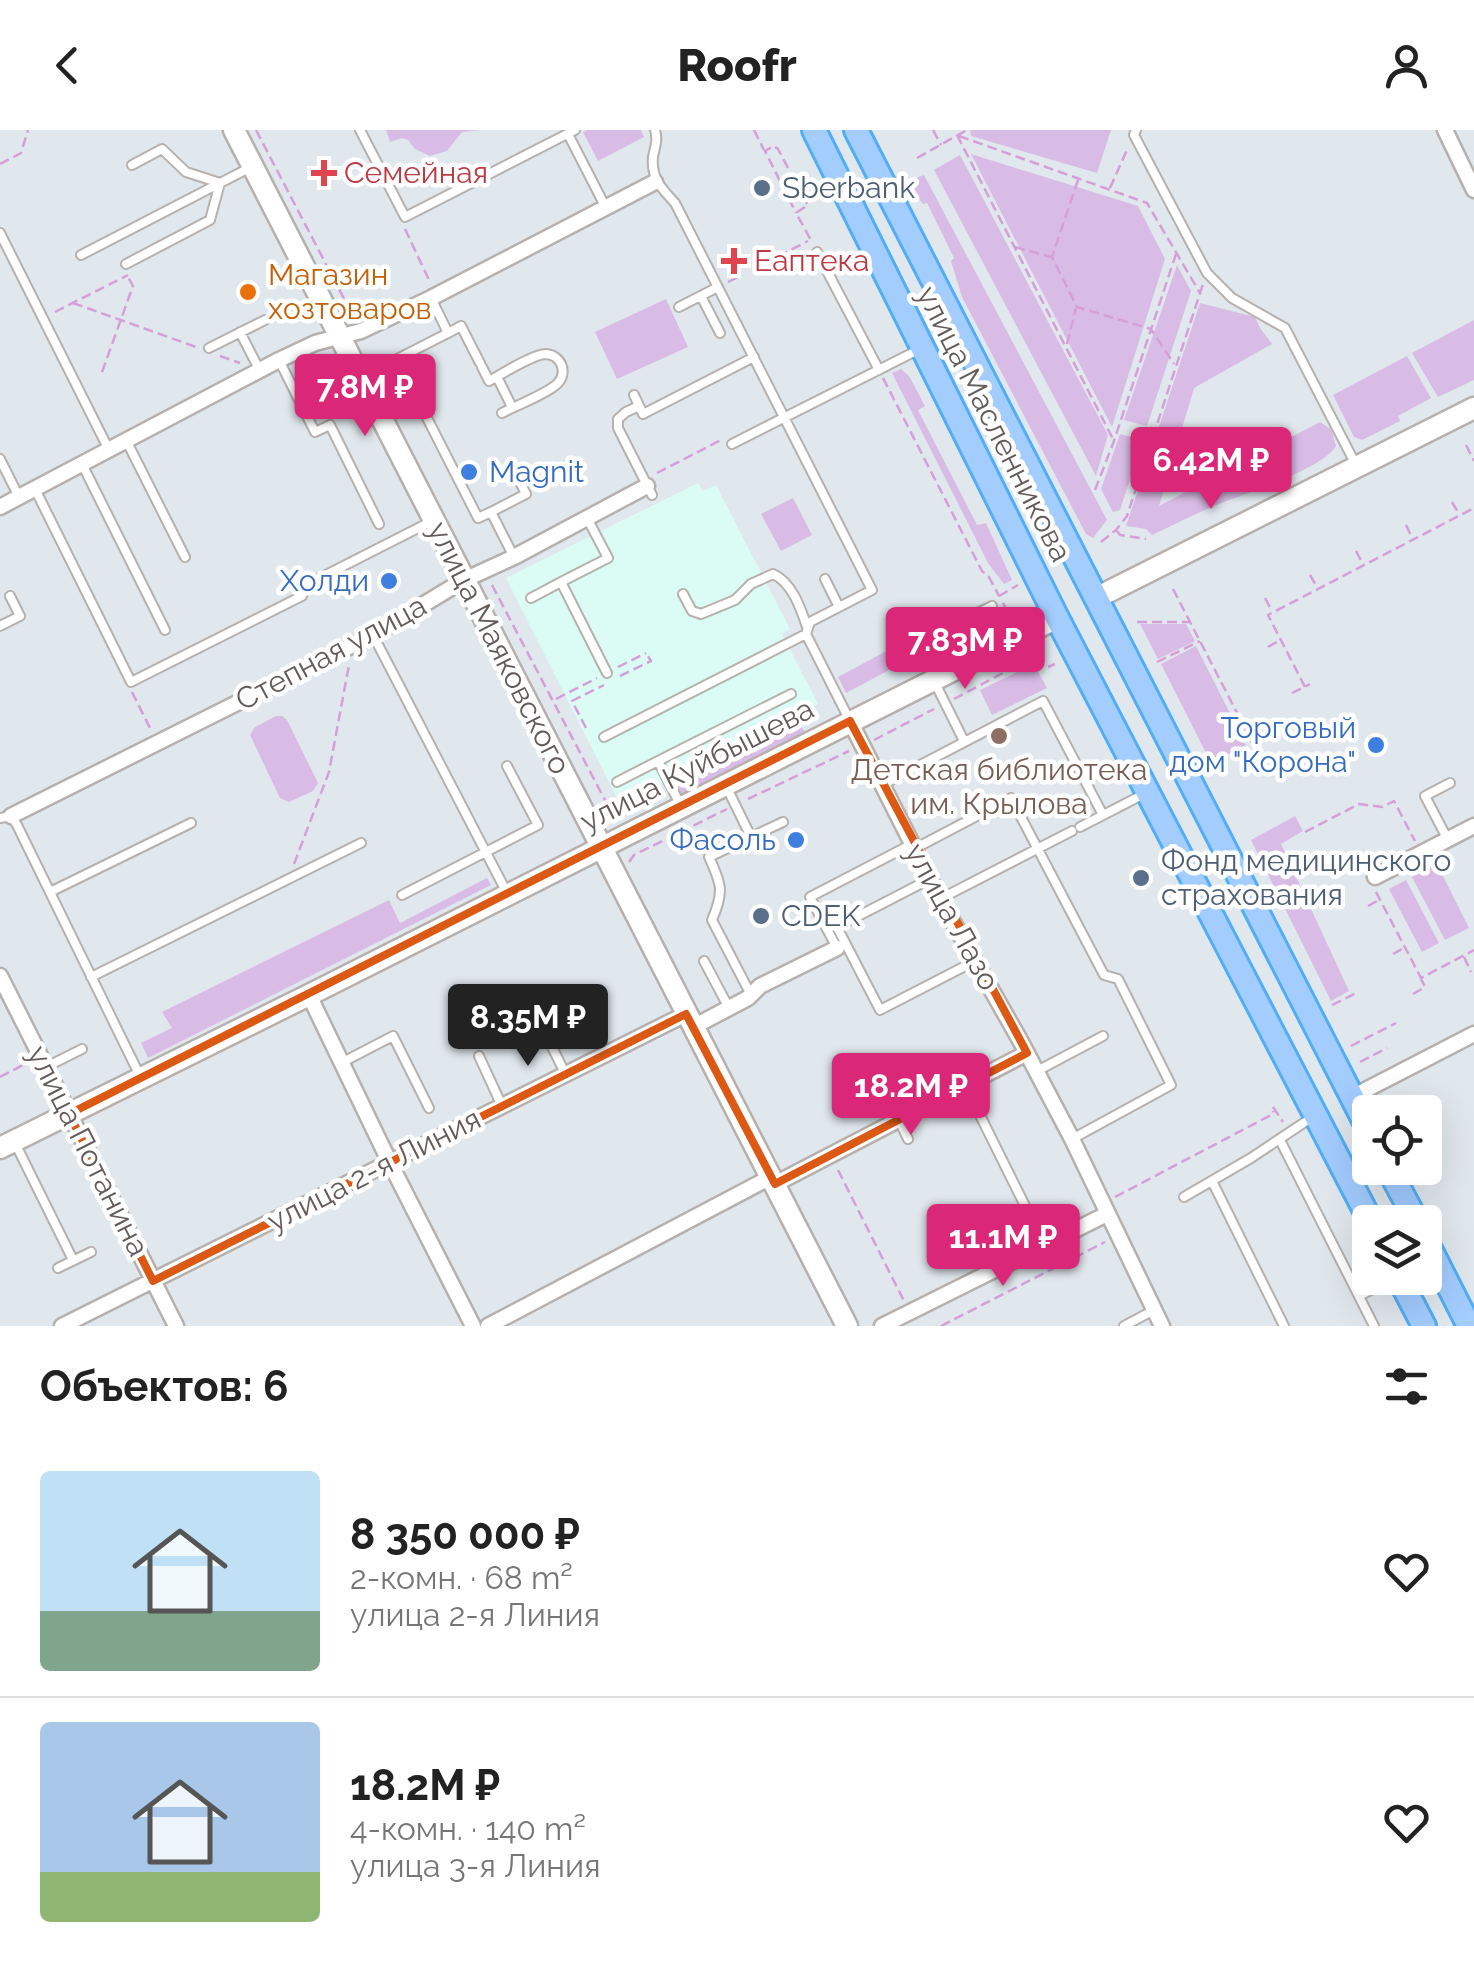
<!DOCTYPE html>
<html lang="ru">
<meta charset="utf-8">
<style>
body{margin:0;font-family:Raleway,sans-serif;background:#f6f6f6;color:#222;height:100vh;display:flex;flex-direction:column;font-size:38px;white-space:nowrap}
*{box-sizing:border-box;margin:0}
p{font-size:32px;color:#767676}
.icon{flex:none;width:55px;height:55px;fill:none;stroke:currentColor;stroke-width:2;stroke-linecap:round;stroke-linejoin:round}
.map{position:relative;height:1196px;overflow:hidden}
.sheet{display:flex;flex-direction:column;background:#fff;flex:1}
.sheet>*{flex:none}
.fabs{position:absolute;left:1352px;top:965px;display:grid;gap:20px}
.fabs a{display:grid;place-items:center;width:90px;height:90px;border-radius:10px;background:#fff;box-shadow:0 10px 40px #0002;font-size:50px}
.price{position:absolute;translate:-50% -85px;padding:0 22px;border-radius:10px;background:#db2777;color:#fff;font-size:32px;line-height:65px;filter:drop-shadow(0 2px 5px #0008)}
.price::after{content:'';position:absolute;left:50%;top:60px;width:30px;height:22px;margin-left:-15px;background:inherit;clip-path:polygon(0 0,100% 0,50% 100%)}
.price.selected{background:#222;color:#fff}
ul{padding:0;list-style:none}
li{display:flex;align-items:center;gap:30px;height:250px;padding:0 40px}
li+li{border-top:2px solid #e0e0e0}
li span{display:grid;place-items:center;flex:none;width:280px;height:200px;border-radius:10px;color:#555}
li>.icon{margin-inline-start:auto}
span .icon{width:120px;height:120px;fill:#fffc;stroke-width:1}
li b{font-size:42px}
h2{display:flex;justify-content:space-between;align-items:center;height:120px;padding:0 40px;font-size:42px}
header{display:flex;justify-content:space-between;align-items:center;height:130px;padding:0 40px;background:#fff;font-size:45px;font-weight:800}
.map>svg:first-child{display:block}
</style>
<header><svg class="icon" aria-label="back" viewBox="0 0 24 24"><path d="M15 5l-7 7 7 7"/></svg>Roofr<svg class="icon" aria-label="person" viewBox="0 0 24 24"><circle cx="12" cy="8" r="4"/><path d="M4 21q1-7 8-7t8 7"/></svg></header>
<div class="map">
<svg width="1474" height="1196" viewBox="0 0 1474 1196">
<rect width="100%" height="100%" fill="#e0e7ed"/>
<!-- medical -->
<path fill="#dbfbf5" d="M698 353 703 361 716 355 790 499 782 504 818 574 620 674 506 448Z"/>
<!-- green -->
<path fill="#d9bce5" d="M386 0H480L462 2 447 21 430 26 415 19 408 10 402 8 390 12Z
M588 0H641L644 7 598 31 583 2Z
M972 0H1111L1097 43 971 6 970 1Z
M971 24 1138 76 1165 129 1112 297Z
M960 25 1108 305 1096 346 934 40Z
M924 45 1107 390 1093 408 1086 404 962 167 951 131 954 128 927 73 923 74 908 55 913 49Z
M1177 135 1191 161 1147 296 1124 290Z
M666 169 688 217 617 249 595 202Z
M1200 173 1255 187 1260 198 1272 214 1194 258 1159 376 1320 292 1331 299 1336 316C1323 338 1251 362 1224 372 1200 381 1176 394 1152 405L1146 399 1126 396Z
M1474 190V250L1438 267 1412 223Z
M1407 226 1431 268 1398 286 1400 291 1362 310 1354 307 1333 265Z
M901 239 909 246 925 276 918 280 977 395 986 393 1012 450 1004 454 988 433 892 243Z
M1120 304 1143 310 1120 380 1113 382 1101 359Z
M793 368 812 405 781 421 761 384Z
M1140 494H1186L1195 511 1158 529Z
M918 504 927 520 846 563 838 547Z
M1196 516 1246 615 1211 633 1161 534Z
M1034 534 1047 558 992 585 980 560Z
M276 586H282L287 590 318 653 313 661 289 672 280 668 250 605 255 597Z
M795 589 806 603 681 667 673 652Z
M1295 686 1303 701 1281 714 1349 861 1331 871 1251 710Z
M1437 734 1469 798 1445 810 1412 747Z
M487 748 491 755 148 928 141 913 172 898 162 882 389 770 400 793Z
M1406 750 1439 813 1422 822 1389 759Z"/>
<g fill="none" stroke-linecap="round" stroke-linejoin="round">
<defs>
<path id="lane" d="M360 0 405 87 575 0
M1136 0 1134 5 1207 143 1232 168 1285 198 1355 333
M568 4 606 78
M132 35 162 19 186 42 220 53
M0 103 109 320
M817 122 879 240
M81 125 253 36
M126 134 210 90 220 53
M701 166 720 203
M431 168 448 203 461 196 480 233
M679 177 718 157
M240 202 259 239
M448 203 397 229 478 388 491 382 514 427
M209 218 265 190
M279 230 315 302 330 295 379 394
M482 237 489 251C502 244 533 224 546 224 561 225 568 242 558 253 549 263 515 276 502 283
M497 247 512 277
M634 265 643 284 754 227
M639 276 626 282 618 289V298L652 365
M126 310 185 427
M732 314 918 220
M0 329 19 367
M82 334 165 500
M35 359 131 552 302 466 306 455 430 392
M491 382 526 364 514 340
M587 388 608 428 561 452 607 543
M825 449 839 477
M683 464 692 481 701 484 735 470 751 454 773 444C792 452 801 479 807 497
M531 468 561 452
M0 496 20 486 10 466
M806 504 849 589
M373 505 507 763
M973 530 955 494 992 476
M935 553 964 611
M604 607 806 504 810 492 872 460 675 73C661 58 651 48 653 27 655 16 658 11 655 0
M658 631 791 564
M617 652 658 631 681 676
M882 655 1043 571 1103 685
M727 658 751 707
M0 688 11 686 17 695 141 948
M1080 697 1144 664
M1448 710 1425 666 1450 653
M914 719 1011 668 1104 845 1118 849 1171 955 1072 1009
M930 749 837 797 880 880 975 831
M50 762 191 693
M402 765 538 695 507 636
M940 769 1072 701
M837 818 810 767 912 714
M704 831 729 878
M91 847 361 713
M751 865 712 790C724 762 722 755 709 727L783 692
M479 926 502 976
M341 933 393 906 429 978
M46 937 82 919
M1037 941 1103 906
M565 943 536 885 581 862
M965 955 1044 1114
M899 990 908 1009
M1280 1010 1374 1196
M16 1015 73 1130
M1212 1051 1284 1196
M1184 1067 1251 1028 1311 988
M58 1138 91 1122
M1359 1166 1395 1148
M1124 1196 1154 1180"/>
<path id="street" d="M1445 0 1474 60
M0 377 279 230 315 213 361 201 431 168 655 52
M850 591 940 769 1021 912 1072 1009 1162 1196
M11 686 373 505 464 450 514 427 647 356
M1375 747 1474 696
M0 846 176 1196
M309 865 389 1031 473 1196
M693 897 748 868 760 856 837 818
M1352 967 1474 904
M775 1054 1027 923
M62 1196 686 884
M488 1196 771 1047
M882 1196 1107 1084"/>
<path id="secondary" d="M234 0 847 1196
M1096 468 1474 278
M0 1018 309 865 1057 488"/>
<path id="primary" d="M814 0 1057 488 1371 1092
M856 0 1370 1002
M1388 1038 1417 1092
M1425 1109 1469 1196
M1399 1148 1424 1196"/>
</defs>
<!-- lane casing -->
<use href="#lane" stroke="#b7b1ae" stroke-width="12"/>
<!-- street casing -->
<use href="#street" stroke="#b7b1ae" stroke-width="19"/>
<!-- secondary casing -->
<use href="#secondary" stroke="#b7b0ad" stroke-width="25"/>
<!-- primary casing -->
<use href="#primary" stroke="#52aef4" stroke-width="28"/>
<!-- path -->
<path stroke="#d69fd7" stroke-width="2.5" stroke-dasharray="10 5" stroke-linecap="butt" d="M256 0 353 186
M754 0 764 20
M933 0 941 15
M957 5 1114 311
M959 6 1147 73 1200 163
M917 28 967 0
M0 34 21 23 28 0
M788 38 778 19 774 16 765 21 796 83
M1078 50 1052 127 1077 177 1151 199 1174 234
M795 52 808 75 796 83 812 112
M1110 58 1127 20
M405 99 429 150
M1015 117 1051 127
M765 133 808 111
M728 152 740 146
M73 173 199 218
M55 182 128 145
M1067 214 1076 178
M220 226 240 233
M102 242 133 156 128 147
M883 248 982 441 989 447 999 466
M1466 315 1474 331
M657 343 721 310
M1095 360 1114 311 1176 124
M1452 372 1459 384
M1406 395 1412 408
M1117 401 1120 405 1146 409
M1101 412 1116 400 1127 386 1203 154
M1356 421 1363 434
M1310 445 1317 457
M492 455 616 691
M1173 459 1264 635
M999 466 1018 455
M1265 468 1272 481
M1003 473 1013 492
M1137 492H1190
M1268 517 1280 510
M1157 532 1200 511
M618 537 646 523
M1048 537 1055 534
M620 546 651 531 646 523
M1305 557 1268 485 1474 378
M132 562 151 600
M1292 563 1310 554
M556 569 597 548
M954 569 1037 525
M586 598 572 571 604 555
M874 610 934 579
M748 669 849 621
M1305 702 1359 674 1382 677 1394 671 1415 711
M629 732 634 725 727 679
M294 734 329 642 349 535
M1347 737 1362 743
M1376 762 1421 848 1474 820
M1368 776 1379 770
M1393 824 1404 818
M1464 827 1471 842
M1413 864 1425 857 1421 849
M1332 875 1358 862
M1351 916 1396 893
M1360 932 1387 918
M0 947 25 934
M1273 977 1283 992
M838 1040 904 1171
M1115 1067 1273 984V981
M941 1196 1105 1112"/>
<!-- lane -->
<use href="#lane" stroke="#fff" stroke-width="8"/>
<!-- street -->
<use href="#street" stroke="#fff" stroke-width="14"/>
<!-- secondary -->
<use href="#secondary" stroke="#fff" stroke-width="20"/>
<!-- primary -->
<use href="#primary" stroke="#a3ccff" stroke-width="22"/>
</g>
<!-- marked area -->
<path fill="none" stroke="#db5914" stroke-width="8" stroke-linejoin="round" d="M850 591 1027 923 775 1054 686 884 153 1151 69 984Z"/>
<!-- markers -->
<g fill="#e0444e" stroke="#fff" stroke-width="4">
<path d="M319 28h10v10h10v10h-10v10h-10v-10h-10v-10h10z"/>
<path d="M729 116h10v10h10v10h-10v10h-10v-10h-10v-10h10z"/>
</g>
<g fill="#5c6f8a" stroke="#fff" stroke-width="4">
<circle cx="762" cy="58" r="10"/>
<circle cx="1141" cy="748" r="10"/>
<circle cx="761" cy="786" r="10"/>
</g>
<circle fill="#e8710a" stroke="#fff" stroke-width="4" cx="248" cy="162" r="10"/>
<g fill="#3f7fe0" stroke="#fff" stroke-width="4">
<circle cx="469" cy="342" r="10"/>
<circle cx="389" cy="451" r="10"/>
<circle cx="1376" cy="615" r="10"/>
<circle cx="796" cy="710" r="10"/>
</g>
<circle fill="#8d6e63" stroke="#fff" stroke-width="4" cx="999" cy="606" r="10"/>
<g text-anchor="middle" stroke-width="9" stroke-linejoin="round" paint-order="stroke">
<!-- health labels -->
<g font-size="30" fill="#be3a42" stroke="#fff" text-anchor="start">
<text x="344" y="53">Семейная</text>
<text x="754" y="141">Еаптека</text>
</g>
<!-- service labels -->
<g font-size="30" fill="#4e5e75" stroke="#fff" text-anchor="start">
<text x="782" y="68">Sberbank</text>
<text x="1161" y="741">Фонд медицинского<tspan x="1161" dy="34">страхования</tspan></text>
<text x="781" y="796">CDEK</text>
</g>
<!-- food labels -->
<g font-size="30" fill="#c56008" stroke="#fff" text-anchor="start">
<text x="268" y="155">Магазин<tspan x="268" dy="34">хозтоваров</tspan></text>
</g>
<!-- street labels -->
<g font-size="30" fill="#625b59" stroke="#fff">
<text transform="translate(994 294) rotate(63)" y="10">улица Масленникова</text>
<text transform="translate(499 518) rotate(63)" y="10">улица Маяковского</text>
<text transform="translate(331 523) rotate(-28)" y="10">Степная улица</text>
<text transform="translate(697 635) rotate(-27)" y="10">улица Куйбышева</text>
<text transform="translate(952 787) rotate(61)" y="10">улица Лазо</text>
<text transform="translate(88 1021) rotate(63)" y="10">улица Потанина</text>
<text transform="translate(374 1040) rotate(-27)" y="10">улица 2-я Линия</text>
</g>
<!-- shop labels -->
<g font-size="30" fill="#366cbe" stroke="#fff" text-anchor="end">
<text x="489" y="352" text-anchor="start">Magnit</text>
<text x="369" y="461">Холди</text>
<text x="1356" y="608">Торговый<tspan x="1356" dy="34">дом "Корона"</tspan></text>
<text x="776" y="720">Фасоль</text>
</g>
<!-- education labels -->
<g font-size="30" fill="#785e54" stroke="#fff">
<text x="999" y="650">Детская библиотека<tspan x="999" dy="34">им. Крылова</tspan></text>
</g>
</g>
</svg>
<div class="fabs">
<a><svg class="icon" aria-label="locate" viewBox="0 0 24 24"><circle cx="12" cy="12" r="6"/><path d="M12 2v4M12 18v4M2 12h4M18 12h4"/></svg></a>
<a><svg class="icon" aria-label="layers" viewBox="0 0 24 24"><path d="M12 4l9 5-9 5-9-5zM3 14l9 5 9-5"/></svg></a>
</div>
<b class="price" style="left:365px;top:309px">7.8M ₽</b>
<b class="price" style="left:1211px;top:382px">6.42M ₽</b>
<b class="price" style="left:965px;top:562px">7.83M ₽</b>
<b class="price selected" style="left:528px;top:939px">8.35M ₽</b>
<b class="price" style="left:911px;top:1008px">18.2M ₽</b>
<b class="price" style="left:1003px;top:1159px">11.1M ₽</b>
</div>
<section class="sheet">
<h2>Объектов: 6<svg class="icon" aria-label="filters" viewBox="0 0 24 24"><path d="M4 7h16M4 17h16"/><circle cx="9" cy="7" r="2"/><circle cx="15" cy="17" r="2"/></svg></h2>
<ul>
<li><span style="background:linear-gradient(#bfe0f5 70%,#7fa58c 0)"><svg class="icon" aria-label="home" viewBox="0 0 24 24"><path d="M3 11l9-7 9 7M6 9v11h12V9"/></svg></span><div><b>8 350 000 ₽</b><p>2-комн. · 68 m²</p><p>улица 2-я Линия</p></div><svg class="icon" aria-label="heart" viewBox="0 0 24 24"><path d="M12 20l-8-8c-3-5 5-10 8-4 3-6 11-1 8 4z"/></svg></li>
<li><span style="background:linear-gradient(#a9c7e8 75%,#8fb573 0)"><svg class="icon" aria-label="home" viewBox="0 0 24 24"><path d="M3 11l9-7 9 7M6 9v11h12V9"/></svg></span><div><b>18.2M ₽</b><p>4-комн. · 140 m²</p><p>улица 3-я Линия</p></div><svg class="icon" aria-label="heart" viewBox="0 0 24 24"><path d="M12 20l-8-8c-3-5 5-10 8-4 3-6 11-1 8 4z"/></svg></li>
</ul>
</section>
